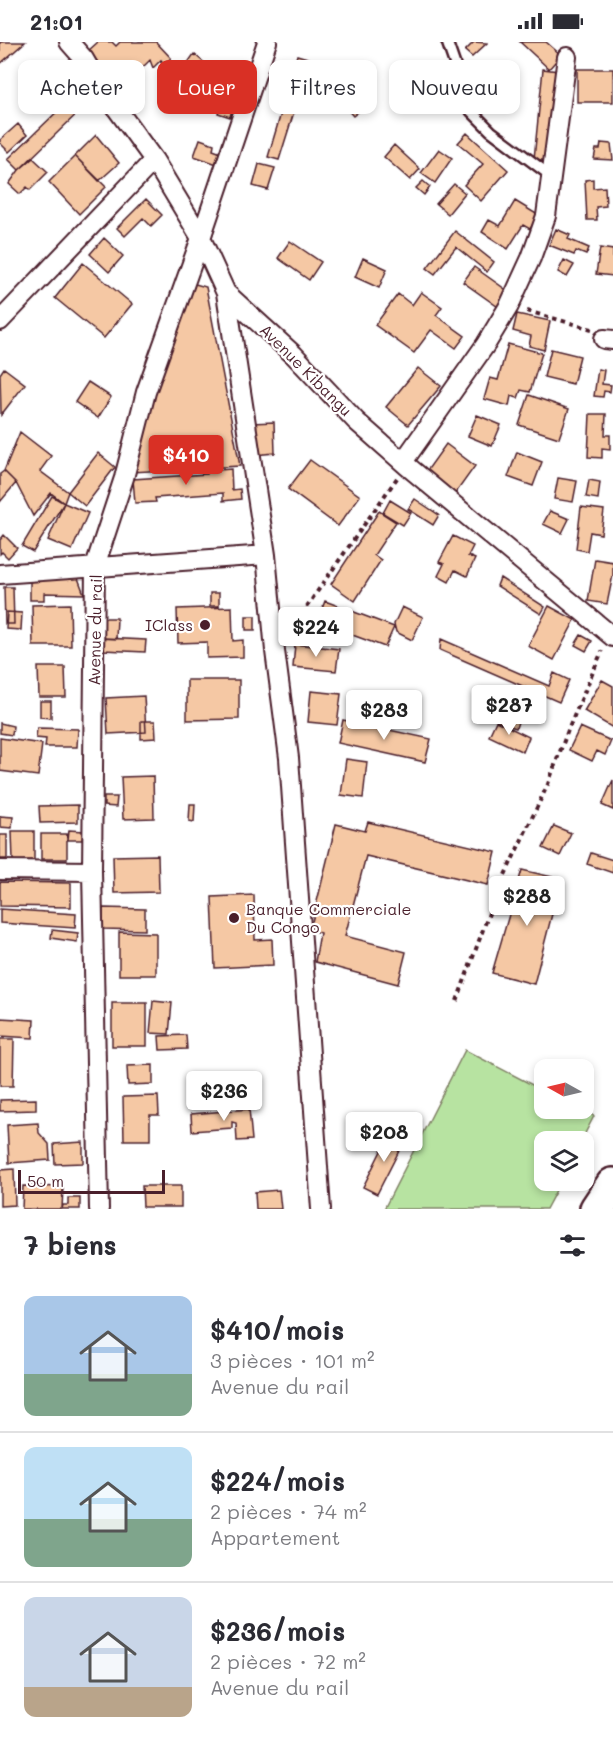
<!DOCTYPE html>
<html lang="fr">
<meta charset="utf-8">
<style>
body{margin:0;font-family:Mali,sans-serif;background:#f7f7f7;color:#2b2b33;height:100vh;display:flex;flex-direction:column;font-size:22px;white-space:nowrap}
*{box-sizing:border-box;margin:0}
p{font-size:20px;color:#7c7c81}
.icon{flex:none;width:33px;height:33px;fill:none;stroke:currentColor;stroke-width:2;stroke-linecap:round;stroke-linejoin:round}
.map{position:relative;height:1167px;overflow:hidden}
.sheet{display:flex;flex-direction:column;background:#fff;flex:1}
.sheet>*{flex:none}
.guide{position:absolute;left:18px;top:18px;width:578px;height:54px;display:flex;gap:12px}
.needle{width:39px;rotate:278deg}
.buttons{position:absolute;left:534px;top:1017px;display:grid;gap:12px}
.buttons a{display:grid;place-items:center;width:60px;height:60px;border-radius:12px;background:#fff;box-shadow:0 3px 9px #0003;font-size:30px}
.scale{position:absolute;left:18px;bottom:15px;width:147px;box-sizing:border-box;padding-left:6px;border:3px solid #4a1f2b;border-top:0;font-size:16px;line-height:21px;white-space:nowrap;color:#4a1f2b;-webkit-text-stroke:4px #fff;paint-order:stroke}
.price{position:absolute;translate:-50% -51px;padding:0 14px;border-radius:6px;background:#fff;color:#222;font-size:20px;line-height:39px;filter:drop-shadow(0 2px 3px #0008)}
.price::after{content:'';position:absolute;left:50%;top:36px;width:18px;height:14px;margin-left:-9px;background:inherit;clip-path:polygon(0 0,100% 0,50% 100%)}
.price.on{background:#d93025;color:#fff}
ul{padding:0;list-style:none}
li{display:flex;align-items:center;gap:18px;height:150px;padding:0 24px}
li+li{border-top:2px solid #e1e1e2}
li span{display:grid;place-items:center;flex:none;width:168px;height:120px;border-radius:12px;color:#555}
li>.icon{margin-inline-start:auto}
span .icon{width:72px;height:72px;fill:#fffc;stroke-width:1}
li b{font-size:26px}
h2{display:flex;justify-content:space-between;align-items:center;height:72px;padding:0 24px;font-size:26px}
.pill{padding:0 21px;border-radius:12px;background:#fff;box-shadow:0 3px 9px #0003;font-size:21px;line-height:54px}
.pill.on{background:#d93025;color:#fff}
.status{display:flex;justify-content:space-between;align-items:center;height:42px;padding:0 30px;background:#fff;direction:ltr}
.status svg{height:16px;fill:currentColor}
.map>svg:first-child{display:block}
</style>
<div class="status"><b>21:01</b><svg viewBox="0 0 49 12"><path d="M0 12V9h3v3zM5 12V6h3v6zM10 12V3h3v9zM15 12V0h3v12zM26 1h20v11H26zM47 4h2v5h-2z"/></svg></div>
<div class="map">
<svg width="613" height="1167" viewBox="0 0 613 1167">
<rect width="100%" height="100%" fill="#fff"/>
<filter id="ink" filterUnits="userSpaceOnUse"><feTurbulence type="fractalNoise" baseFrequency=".0167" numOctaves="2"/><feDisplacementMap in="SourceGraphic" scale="12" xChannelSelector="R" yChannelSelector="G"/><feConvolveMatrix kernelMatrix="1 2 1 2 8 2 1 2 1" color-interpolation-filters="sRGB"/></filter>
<g filter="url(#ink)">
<!-- green -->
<path fill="#b7e3a1" stroke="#808166" stroke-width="1.5" d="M465 1008 544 1049V1066L579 1067 594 1074 581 1099 544 1100V1138L561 1139 546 1167H384Z"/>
<!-- building -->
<path fill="#f5c8a4" stroke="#4a1f2b" stroke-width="1.5" d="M0 0H25L0 22Z
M98 0H112L116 4 120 0H156L171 16 164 22 161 18 153 26 150 18 137 31 129 23 113 37 88 9Z
M474 0 487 1 472 15 465 9Z
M520 0H546L561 13 549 27Z
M194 12 227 40 220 49 187 22Z
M297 13 325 21 317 49 289 40Z
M543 27 558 29 549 119 534 117Z
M577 27H613V60H577Z
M65 32 90 59 19 128 8 117 67 60 52 45Z
M287 51 299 54 279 118 268 115Z
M356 57 363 66 353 74 346 66Z
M221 60 233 64 230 75 218 71Z
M18 82 27 93 9 110 0 101V98Z
M467 91 508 128 481 159 464 143 483 122 458 101Z
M96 93 119 121 99 139 75 114Z
M200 97 214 102 213 108 221 111 217 122 194 114Z
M601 101 611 102 613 118 594 117 596 107H600Z
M394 103 420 127 410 138 384 115Z
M439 107 452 116 435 141 421 131Z
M75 114 106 145 79 172 49 140Z
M33 116 48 130 30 148 27 145 20 152 9 142 19 128Z
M259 122 275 126 268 148 253 144Z
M593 137V146L605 145 606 164 596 165 597 178H587L585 138Z
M423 139 430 145 424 153 416 146Z
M454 142 465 151 448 172 436 162Z
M146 157 162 173 151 184 143 176 125 194 117 186Z
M515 159 538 173 530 187 523 183 508 207 482 190 489 178 500 184Z
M556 187 570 193 568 197 589 206 586 213 576 209 574 213 549 203Z
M455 189 494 220 487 230 456 205 435 232 427 226Z
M104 196 123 214 109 230 90 212Z
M290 199 321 220 309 238 278 216Z
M600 206 613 208V234L596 232Z
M363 216 387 227 379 246 355 235Z
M564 218 574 223 567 235 558 230Z
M83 221 132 262 104 296 55 256Z
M474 225 512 252 501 267 463 240Z
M188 240 206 245 240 424 132 430Z
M421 250 442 265 436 273 465 294 456 306 431 288 414 311 375 283 398 252 412 263Z
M517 272 550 279 544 308 529 304 531 294 513 289Z
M508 302 542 311 530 350 521 348 518 356 511 354 509 364 484 357 490 336 498 338Z
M551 307 580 314 573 342 544 335Z
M4 326 25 342 1 373 0 332Z
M418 326 441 344 408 383 386 365Z
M598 327 604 328 602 342 611 343 610 350 604 349 603 355 594 354Z
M88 340 111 355 98 376 75 360Z
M529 353 569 367 559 396 519 383Z
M590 372H606L605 393H610V407L602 406V416L588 415Z
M477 373 501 383 492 404 468 394Z
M274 380 275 411 254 413 252 381Z
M20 390 51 414 40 429 68 450 64 461 51 451 33 474 16 441 4 429Z
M446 402 475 424 455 452 426 430Z
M517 410 542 420 533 444 508 435Z
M98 411 115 425 85 464 68 450Z
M310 418 360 454 338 484 288 447Z
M231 427 232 448 240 447 241 457 223 459V451L155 456 156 460 135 461 133 437 207 432V429Z
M4 429 16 441 0 460V432Z
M558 436 577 439 573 460 554 457Z
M589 438 600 440 598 457 586 455Z
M52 454 64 461 33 510 22 504Z
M415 457 439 473 433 483 408 467Z
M390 458 411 471 403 483 383 471Z
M64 461 88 471 72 508 48 498Z
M581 465 604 468 601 492 590 490 587 509 576 507Z
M379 469 396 480 374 513 381 518 355 559 331 542Z
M550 469 569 477 562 491 543 482Z
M4 493 17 506 8 516 2 510 0 512V498Z
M453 494 473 504 468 514 475 517 467 534 455 528 449 540 438 534 444 522 439 520Z
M595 517 613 520V533L607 562 588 559Z
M30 536H78L84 552 44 551V558H30Z
M500 536 545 565 541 572 497 544Z
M4 545H13L14 582H5Z
M210 551H219V564H210Z
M325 559 394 585 385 605 317 580Z
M70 562 71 604H33L32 563Z
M549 564 575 578 554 618 528 604Z
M232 565 233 599 243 598V615L207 616V600L178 601 177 567Z
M402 565 423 575 412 598 396 590 394 582Z
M7 570 22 571 21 588 6 587Z
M246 574H255V588H246Z
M101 576H117L116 597 101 596Z
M581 593 592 599 586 609 575 603Z
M104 596 146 598 145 610 103 608Z
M441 597 549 644 554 631 569 638 559 660 440 608Z
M295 602 339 607 336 629 293 625Z
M38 625H65L66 655H39Z
M187 638H239V677L187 678Z
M602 638 613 644V686L584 669Z
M508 646 527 653 516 686 496 679Z
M311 649 341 652 337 683 308 680Z
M144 654 146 690 108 692 106 656Z
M40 659H51V676L40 675Z
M343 678 431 697 425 720 338 701Z
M141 679H155L156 696 141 697Z
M496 679 529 695 523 710 489 694Z
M0 681 13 684 12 693 0 691Z
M580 685 611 699 605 713 597 709 592 719 569 708Z
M37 686 78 687 77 705H45L46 697 36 696Z
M0 696 42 702 38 734 0 729Z
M346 717 367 720 363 756 341 753Z
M153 734 154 776 123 777 121 735Z
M613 738V768L602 763Z
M104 755H117L116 765 104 764Z
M190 762H195L194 780 189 779Z
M78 763V780L40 781 39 764Z
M0 774 13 775 12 786 0 785Z
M368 780 496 810 488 843 366 814 345 894 406 910 398 942 315 920 320 891 310 888 336 782 365 789Z
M554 784 571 791 560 814 543 806Z
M69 788 83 789 82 798H68Z
M12 789H34V818L13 819Z
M41 792H67V817H41Z
M0 793H7V817H0Z
M591 811 613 818V831L587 822Z
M158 813 159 850 114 851 113 814Z
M522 828 561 837 534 942 492 931Z
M0 840 71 841V865L0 864Z
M254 853 255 898 272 897 273 923 215 926 212 855Z
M103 866 145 867V888L103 887Z
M0 867 76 872 75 886 0 881Z
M52 888 78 891 77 900 51 896Z
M119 890 156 891V933H119Z
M153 959 172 961 169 992 150 991Z
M112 961H147V1004H112Z
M0 976 34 978 33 996 0 994Z
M186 993 187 1007 160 1008 159 994Z
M0 997H14L13 1044H0Z
M153 1023V1042L128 1043 127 1024Z
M158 1054 159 1073H150V1098H124L123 1055Z
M36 1057V1068L0 1069V1058Z
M249 1067 252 1098 237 1099 236 1081 232 1080V1086L192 1089 191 1072Z
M38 1081 39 1091 49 1102 50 1118 9 1121 7 1083Z
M391 1089 405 1097 377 1152 363 1145Z
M83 1100V1121L55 1122 54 1102Z
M14 1127 15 1163 0 1164V1128Z
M23 1144 63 1145 62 1167H22Z
M142 1144H181V1165H143Z
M279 1148 281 1167H256L255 1150Z
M68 1156H80V1167H62L63 1163H68Z"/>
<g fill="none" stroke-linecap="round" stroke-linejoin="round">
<defs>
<path id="lane" d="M447 0 471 69 491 89 551 134"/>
<path id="street" d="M69 0 84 17 98 41 154 118 201 196 226 251 294 313 356 379 406 423 613 595
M226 251 266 513 275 609 289 716 321 1167
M0 279 154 118
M604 297 613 298
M403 420 486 302 509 264 531 216 546 174 567 15
M0 532 266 513
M0 828 92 829
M99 1167 92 829 95 524 124 436 146 350 201 196 267 0"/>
<path id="highway" d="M597 1167 613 1143"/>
</defs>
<!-- lane casing -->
<use href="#lane" stroke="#4a1f2b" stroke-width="14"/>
<!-- street casing -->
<use href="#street" stroke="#4a1f2b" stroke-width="22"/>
<!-- highway casing -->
<use href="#highway" stroke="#4a1f2b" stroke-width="38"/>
<!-- path -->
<path stroke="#4a1f2b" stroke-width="4" stroke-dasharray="4.5 4.5" stroke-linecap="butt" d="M527 269 592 287
M291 587 397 436
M457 959 496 852 548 742 568 688 602 609"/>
<!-- lane -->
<use href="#lane" stroke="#fff" stroke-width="9"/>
<!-- street -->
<use href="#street" stroke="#fff" stroke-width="18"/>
<!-- highway -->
<use href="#highway" stroke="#fff" stroke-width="33"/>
</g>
</g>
<!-- markers -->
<g fill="#4a1f2b" stroke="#fff" stroke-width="2">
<circle cx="205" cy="583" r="6"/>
<circle cx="234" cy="876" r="6"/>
</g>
<g text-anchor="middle" stroke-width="4.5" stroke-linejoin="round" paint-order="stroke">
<!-- street labels -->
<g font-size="16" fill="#4a1f2b" stroke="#fff">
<text transform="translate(306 328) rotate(45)" y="6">Avenue Kibangu</text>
<text transform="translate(95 588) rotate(-89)" y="6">Avenue du rail</text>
</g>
<!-- poi labels -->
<g font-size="16" fill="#4a1f2b" stroke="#fff" text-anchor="end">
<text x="193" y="589">IClass</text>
<text x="246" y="873" text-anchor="start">Banque Commerciale<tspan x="246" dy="18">Du Congo</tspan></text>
</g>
</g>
</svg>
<div class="buttons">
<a><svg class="needle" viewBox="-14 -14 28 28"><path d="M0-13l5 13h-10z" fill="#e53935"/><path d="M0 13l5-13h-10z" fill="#7c7c81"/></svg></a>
<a><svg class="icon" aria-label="layers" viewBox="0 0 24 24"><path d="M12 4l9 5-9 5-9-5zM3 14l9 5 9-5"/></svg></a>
</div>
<div class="scale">50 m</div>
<b class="price on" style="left:186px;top:444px">$410</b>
<b class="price" style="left:316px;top:616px">$224</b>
<b class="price" style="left:509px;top:694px">$287</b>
<b class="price" style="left:384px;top:699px">$283</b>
<b class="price" style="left:527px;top:885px">$288</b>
<b class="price" style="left:224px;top:1080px">$236</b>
<b class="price" style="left:384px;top:1121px">$208</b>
<div class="guide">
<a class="pill">Acheter</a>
<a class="pill on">Louer</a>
<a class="pill">Filtres</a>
<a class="pill">Nouveau</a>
</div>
</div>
<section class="sheet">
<h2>7 biens<svg class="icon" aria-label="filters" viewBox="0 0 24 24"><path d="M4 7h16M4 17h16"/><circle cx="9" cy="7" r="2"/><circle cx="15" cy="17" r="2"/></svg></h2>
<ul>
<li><span style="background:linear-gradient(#a9c7e8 65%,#7fa58c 0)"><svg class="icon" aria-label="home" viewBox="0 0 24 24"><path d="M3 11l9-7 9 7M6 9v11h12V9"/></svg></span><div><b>$410/mois</b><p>3 pièces · 101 m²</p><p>Avenue du rail</p></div></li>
<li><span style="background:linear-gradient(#bfe0f5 60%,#7fa58c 0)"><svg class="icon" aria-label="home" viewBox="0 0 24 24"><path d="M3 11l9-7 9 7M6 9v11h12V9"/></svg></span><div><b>$224/mois</b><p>2 pièces · 74 m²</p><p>Appartement</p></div></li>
<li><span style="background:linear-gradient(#c9d6e8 75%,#b9a48a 0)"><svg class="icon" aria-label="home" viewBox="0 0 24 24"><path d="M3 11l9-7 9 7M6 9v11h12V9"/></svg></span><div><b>$236/mois</b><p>2 pièces · 72 m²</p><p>Avenue du rail</p></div></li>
</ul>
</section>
